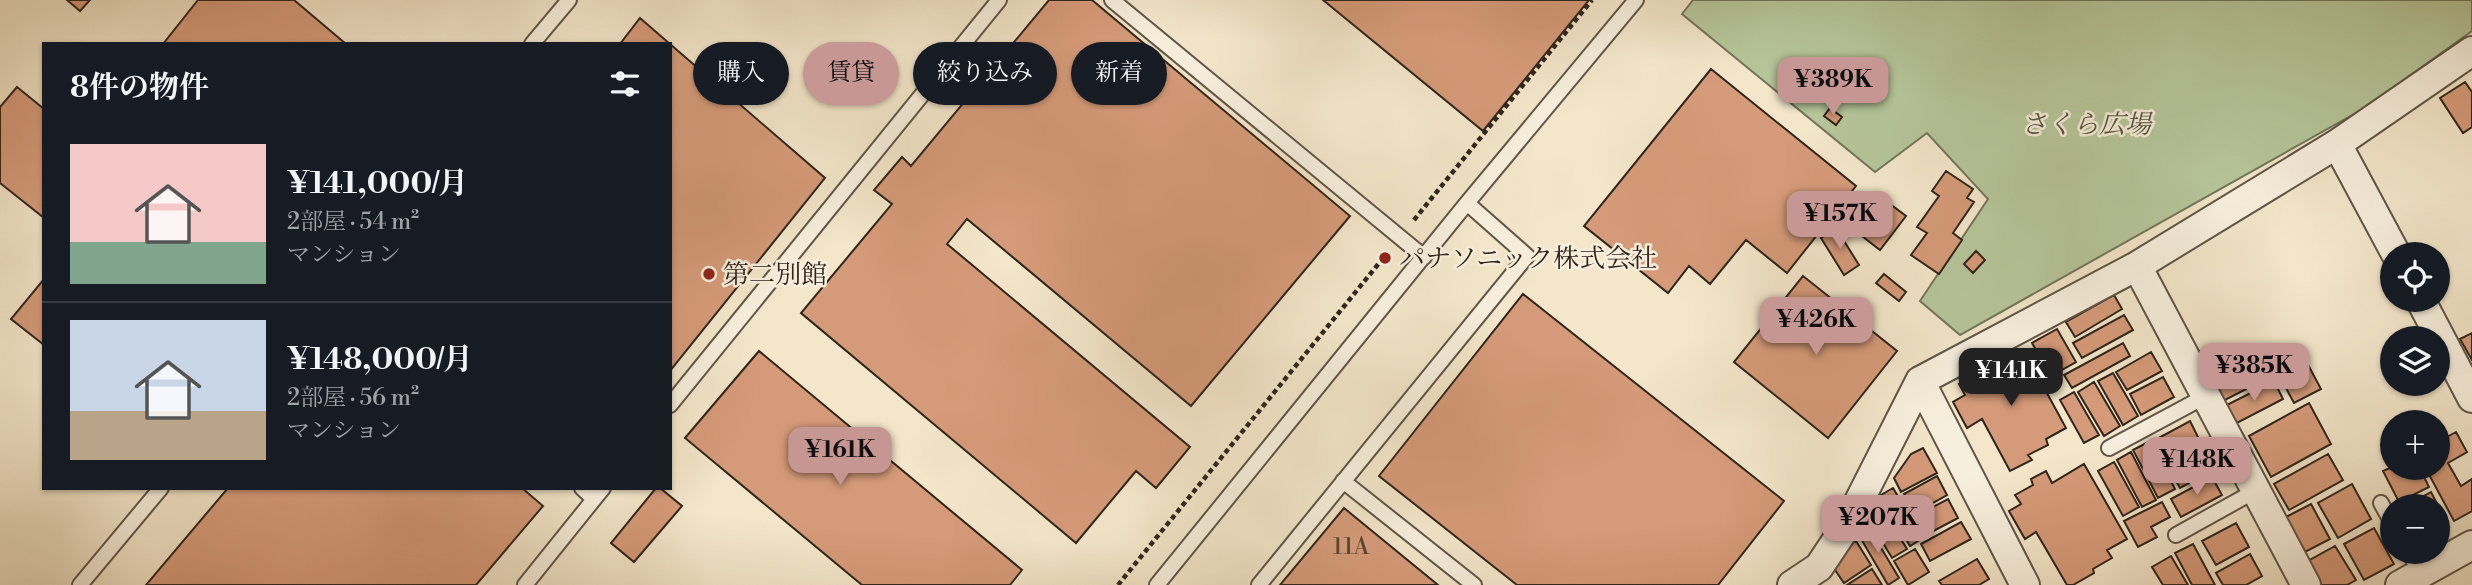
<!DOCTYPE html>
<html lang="ja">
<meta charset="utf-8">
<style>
body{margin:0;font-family:"Libre Bodoni","Noto Serif JP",serif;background:#20242c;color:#f1f3f6;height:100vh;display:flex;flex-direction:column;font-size:26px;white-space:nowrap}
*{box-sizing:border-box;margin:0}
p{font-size:23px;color:#9ea1a6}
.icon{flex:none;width:38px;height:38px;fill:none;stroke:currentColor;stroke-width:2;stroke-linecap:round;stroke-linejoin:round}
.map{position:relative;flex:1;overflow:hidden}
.side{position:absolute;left:42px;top:42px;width:630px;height:448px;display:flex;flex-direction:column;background:#171b24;border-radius:0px;box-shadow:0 2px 5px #0004}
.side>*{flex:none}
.hud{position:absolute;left:693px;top:42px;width:665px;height:63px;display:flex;gap:14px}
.controls{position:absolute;left:2380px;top:242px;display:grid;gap:14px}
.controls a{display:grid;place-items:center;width:70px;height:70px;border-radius:50%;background:#171b24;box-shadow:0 2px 5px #0004;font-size:35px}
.price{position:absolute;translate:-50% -60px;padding:0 16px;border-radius:14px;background:#c59692;color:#111;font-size:23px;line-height:46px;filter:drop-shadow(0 2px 4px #0008)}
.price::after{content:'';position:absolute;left:50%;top:42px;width:21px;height:16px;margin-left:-10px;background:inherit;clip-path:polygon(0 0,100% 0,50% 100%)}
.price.on{background:#222;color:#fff}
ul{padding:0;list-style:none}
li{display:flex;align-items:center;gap:21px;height:175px;padding:0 28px}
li+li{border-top:2px solid #363941}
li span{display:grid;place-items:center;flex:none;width:196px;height:140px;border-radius:0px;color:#555}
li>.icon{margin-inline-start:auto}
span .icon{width:84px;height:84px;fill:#fffc;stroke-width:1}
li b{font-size:30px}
h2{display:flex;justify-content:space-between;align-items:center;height:84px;padding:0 28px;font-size:30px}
.tag{padding:0 24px;border-radius:32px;background:#171b24;box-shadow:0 2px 5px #0004;font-size:24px;line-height:63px}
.tag.on{background:#c59692;color:#111}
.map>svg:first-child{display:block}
</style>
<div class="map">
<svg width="2472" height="585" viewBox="0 0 2472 585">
<rect width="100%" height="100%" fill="#f3e6ca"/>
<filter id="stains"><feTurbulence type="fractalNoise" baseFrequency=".00286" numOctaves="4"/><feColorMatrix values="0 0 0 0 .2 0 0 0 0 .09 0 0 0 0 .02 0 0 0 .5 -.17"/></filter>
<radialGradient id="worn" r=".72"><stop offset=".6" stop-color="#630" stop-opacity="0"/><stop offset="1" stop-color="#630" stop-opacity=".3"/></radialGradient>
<!-- green -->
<path fill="#b6c69a" stroke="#72765b" stroke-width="2" d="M1693 0H2472V31L2363 109 1960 335 1920 301 1988 199 1927 133 1875 172 1682 14Z"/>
<!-- building -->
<path fill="#d59a79" stroke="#2f251c" stroke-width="2" d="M67 0H90L80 11Z
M198 0H294L346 44H163Z
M1049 0H1092L1350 216 1191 406 967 219 947 244 1190 447 1156 488 1136 471 1076 543 801 313 892 204 874 190 902 157 911 166Z
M1323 0H1589L1483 131Z
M640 18 670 44H620Z
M670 44 825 178 670 371Z
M1711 69 1856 186 1787 273 1746 240 1710 284 1689 266 1668 293 1584 226Z
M1817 72 1835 86 1824 99 1807 85Z
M2465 82 2472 92V127L2463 133 2440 98Z
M17 87 44 109V218L0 183V107Z
M1830 108 1842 117 1836 125 1824 116Z
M1946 171 1973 189 1967 198 1974 202 1953 233 1962 240 1939 274 1911 255 1927 233 1917 227 1939 196 1932 191Z
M1878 195 1906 216 1880 250 1853 229Z
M1836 228 1859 265 1844 275 1821 238Z
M1976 251 1985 260 1973 273 1964 264Z
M1884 274 1906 292 1899 301 1876 283Z
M1803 276 1897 351 1828 438 1734 362Z
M44 279V345L11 319Z
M1523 294 1784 501 1718 585H1517L1379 476Z
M2114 295 2122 309 2075 337 2066 322Z
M2124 315 2133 330 2082 358 2073 343Z
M2057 329 2076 362 2051 376 2032 343Z
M2472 333V360L2460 339Z
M2123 343 2130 356 2072 388 2064 375Z
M2298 346 2321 389 2294 403 2271 360Z
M2023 349 2066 428 2046 439 2048 445 2028 455 2032 460 2010 471 1982 419 1967 428 1953 402 1965 395 1959 384Z
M759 351 1022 570 1010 585H862L685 438Z
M2151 352 2162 371 2127 390 2116 372Z
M2264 360 2272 376 2223 401 2215 385Z
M2113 373 2138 416 2123 425 2098 381Z
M2163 377 2174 397 2141 415 2130 394Z
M2274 381 2283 399 2235 424 2225 406Z
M2094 382 2120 426 2104 436 2078 392Z
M2074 392 2099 435 2084 443 2060 400Z
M2309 403 2331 444 2271 477 2249 436Z
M2190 421 2202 445 2168 463 2155 440Z
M2456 432 2467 452 2448 463 2461 486 2472 479V511L2454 521 2425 467H2438V442Z
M2150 441 2175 489 2158 498 2133 450Z
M1923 448 1937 473 1901 492 1894 478 1911 454Z
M2202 449 2214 470 2180 488 2168 467Z
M2131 452 2156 500 2142 507 2117 460Z
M2328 454 2343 480 2289 510 2274 484Z
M2114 462 2139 507 2123 516 2098 471Z
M2084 464 2127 539 2107 550 2112 558 2093 569 2094 573 2073 585H2067L2036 532 2025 539 2009 511 2021 504 2015 495 2033 485 2031 479 2046 471 2052 483Z
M2392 467H2419L2429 487 2399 502 2383 471Z
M1937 476 1947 495 1915 513 1904 494Z
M2212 477 2222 495 2181 517 2171 499Z
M2352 484 2371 519 2338 538 2318 503Z
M228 488H522L543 506 476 585H146Z
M656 488H660L682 506 634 562 611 543Z
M1893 488 1923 538 1910 546 1881 495Z
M2431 492 2449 527 2438 532V506H2405Z
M1948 499 1958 518 1926 535 1916 516Z
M2162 502 2170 517 2151 527 2157 537 2138 547 2124 521Z
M2311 504 2330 539 2305 552 2286 517Z
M1880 506 1907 549 1892 558 1866 515Z
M1344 508 1438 585H1280Z
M1961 522 1971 539 1930 561 1921 544Z
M2236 523 2249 547 2216 565 2202 541Z
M1868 526 1899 578 1888 585 1857 532Z
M2374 528 2394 564 2364 580 2344 544Z
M1856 541 1871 565 1844 583 1835 570 1845 548Z
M2193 544 2215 585H2192L2175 553Z
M2335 546 2356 580 2347 585H2321L2308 561Z
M1915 549 1929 572 1908 585 1894 561Z
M2250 554 2262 576 2246 585H2223L2216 573Z
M2171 556 2188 585H2163L2152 567Z
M1977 559 1989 579 1979 585H1942L1939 581Z
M1872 569 1882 585H1847Z"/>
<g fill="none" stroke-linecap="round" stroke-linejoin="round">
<defs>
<path id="lane" d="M1112 0 1424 257
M532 44 569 0
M670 405 999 0
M2109 448 2206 396
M1343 481 1474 585
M582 488 594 499
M2381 503 2392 523
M2176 535 2255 491
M2408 551 2421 573
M80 585 161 488
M525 585 603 488
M1157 585 1467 203 1636 0
M1259 585 1527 256 1467 203"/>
<path id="street" d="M2337 144 2396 254
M2137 266 2306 585
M2420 299 2472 398
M1920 381 2025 585
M1792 585 1819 567 1847 525 1920 381 2137 266 2337 144 2472 51
M2400 585 2472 545"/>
</defs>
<!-- lane casing -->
<use href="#lane" stroke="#605548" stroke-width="18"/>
<!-- street casing -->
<use href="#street" stroke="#605548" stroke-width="32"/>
<!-- path -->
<path stroke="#2f251c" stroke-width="4.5" stroke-dasharray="5 3.5" stroke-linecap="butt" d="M1414 220 1592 0
M1118 585 1384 257"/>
<!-- lane -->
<use href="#lane" stroke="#f7efdd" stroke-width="14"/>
<!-- street -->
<use href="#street" stroke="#f7efdd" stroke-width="28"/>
</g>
<!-- markers -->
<g fill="#8f2418" stroke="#f7efdd" stroke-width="2.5">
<circle cx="1385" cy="258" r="7"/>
<circle cx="709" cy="274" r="7"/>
</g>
<g text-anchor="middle" stroke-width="5" stroke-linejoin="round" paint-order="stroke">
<!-- number labels -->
<g font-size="23" fill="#584233">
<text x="1351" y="554">11A</text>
</g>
<!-- park labels -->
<g font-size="26" font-style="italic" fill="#585542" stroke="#f7efdd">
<text x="2086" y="133">さくら広場</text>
</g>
<!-- poi labels -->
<g font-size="26" fill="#2f251c" stroke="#f7efdd" text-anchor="start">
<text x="1399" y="267">パナソニック株式会社</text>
<text x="723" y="283">第二別館</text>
</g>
</g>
<rect width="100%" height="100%" filter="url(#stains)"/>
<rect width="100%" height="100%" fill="url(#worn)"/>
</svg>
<div class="controls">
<a><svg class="icon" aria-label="locate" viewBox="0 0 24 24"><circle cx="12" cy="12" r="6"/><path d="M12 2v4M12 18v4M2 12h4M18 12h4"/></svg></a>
<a><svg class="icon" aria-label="layers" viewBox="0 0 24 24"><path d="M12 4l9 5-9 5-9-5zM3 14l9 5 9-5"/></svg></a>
<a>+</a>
<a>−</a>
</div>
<b class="price" style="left:1833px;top:117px">¥389K</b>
<b class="price" style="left:1840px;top:251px">¥157K</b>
<b class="price" style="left:1816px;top:357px">¥426K</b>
<b class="price" style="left:2254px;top:403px">¥385K</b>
<b class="price on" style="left:2011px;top:408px">¥141K</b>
<b class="price" style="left:840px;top:487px">¥161K</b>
<b class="price" style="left:2197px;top:497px">¥148K</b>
<b class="price" style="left:1878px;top:555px">¥207K</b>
<div class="hud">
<a class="tag">購入</a>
<a class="tag on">賃貸</a>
<a class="tag">絞り込み</a>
<a class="tag">新着</a>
</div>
<section class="side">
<h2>8件の物件<svg class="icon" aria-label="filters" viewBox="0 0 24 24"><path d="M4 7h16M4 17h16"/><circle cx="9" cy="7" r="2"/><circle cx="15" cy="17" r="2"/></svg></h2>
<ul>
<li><span style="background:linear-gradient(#f6c9c9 70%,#7fa58c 0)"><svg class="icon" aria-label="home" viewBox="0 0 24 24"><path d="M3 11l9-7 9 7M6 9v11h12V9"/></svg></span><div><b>¥141,000/月</b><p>2部屋 · 54 m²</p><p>マンション</p></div></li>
<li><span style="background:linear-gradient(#c9d6e8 65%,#b9a48a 0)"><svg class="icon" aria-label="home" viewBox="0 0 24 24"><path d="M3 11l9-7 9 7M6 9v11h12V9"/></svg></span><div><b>¥148,000/月</b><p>2部屋 · 56 m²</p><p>マンション</p></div></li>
</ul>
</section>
</div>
